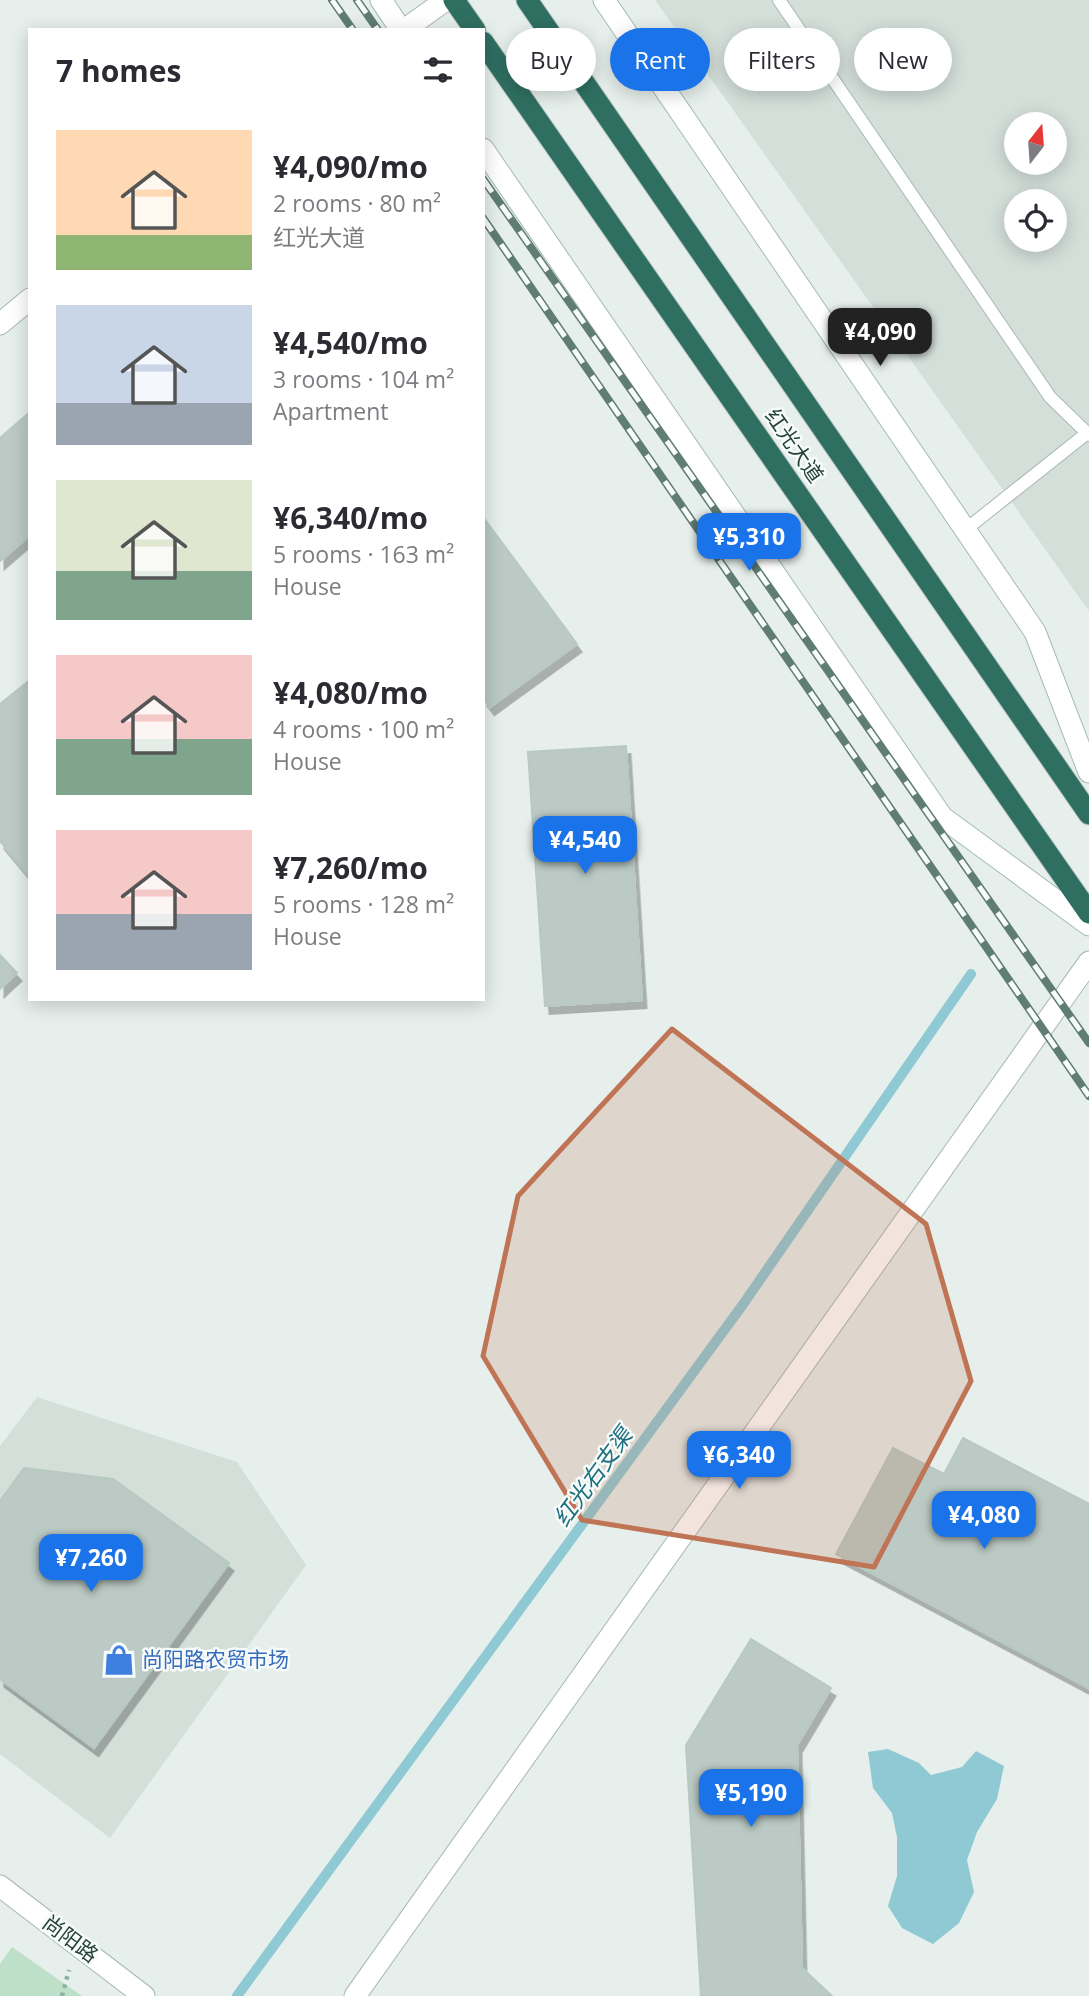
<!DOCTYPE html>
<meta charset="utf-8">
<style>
body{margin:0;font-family:"Open Sans","Noto Sans SC",sans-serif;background:#f2f2f3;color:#2b2b33;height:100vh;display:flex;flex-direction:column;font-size:26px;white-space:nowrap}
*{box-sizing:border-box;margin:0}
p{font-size:23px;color:#7c7c81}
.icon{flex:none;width:38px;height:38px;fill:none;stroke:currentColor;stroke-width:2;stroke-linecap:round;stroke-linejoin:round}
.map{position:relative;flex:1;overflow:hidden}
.details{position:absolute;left:28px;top:28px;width:457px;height:973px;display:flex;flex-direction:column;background:#fff;border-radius:0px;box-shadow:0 4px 18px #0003}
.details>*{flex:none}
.guide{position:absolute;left:506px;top:28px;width:478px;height:63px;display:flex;gap:14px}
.needle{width:46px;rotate:17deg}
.tools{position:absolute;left:1004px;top:112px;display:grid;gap:14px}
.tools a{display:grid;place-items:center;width:63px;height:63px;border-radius:50%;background:#fff;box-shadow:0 4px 18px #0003;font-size:35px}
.price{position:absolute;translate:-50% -60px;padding:0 16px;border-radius:14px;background:#1a73e8;color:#fff;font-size:23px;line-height:46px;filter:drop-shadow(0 2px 4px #0008)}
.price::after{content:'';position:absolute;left:50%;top:42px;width:21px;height:16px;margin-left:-10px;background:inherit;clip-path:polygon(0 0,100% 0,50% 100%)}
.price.on{background:#222;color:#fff}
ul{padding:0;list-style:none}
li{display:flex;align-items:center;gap:21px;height:175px;padding:0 28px}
li span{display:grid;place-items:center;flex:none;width:196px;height:140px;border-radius:0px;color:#555}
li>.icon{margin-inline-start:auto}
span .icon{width:84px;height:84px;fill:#fffc;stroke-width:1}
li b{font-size:30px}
h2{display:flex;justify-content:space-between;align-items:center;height:84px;padding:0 28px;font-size:30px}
.pill{padding:0 24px;border-radius:32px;background:#fff;box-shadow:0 4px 18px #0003;font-size:24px;line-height:63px}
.pill.on{background:#1a73e8;color:#fff}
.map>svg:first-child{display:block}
</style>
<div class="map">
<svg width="1089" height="1996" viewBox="0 0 1089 1996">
<defs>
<filter id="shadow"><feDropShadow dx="4.5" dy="8" stdDeviation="0" flood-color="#0004"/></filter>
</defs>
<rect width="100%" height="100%" fill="#e6efeb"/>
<!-- built -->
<path fill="#d4dfda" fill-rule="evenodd" d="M655 0H1089V611ZM1017 124H1055V163H1017ZM1017 201H1055V240H1017Z
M37 1397 237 1462 306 1565 110 1838 0 1754V1446Z"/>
<!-- green -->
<path fill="#bfe0c8" d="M12 1947 82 1996H0V1964Z"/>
<!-- water -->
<path fill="#8ec9d4" d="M888 1749 919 1763 931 1775 962 1767 976 1751 1004 1766 997 1799 977 1832 967 1860 974 1892 959 1923 933 1944 902 1928 888 1906 897 1876V1837L892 1813 873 1788 868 1752Z"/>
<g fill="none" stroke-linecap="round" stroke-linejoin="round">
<!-- stream -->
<path stroke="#8ec9d4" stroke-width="10" d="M237 1996 744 1303 971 974"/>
</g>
<!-- building -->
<path fill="#bbcac4" stroke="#b8c9c2" stroke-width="2" filter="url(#shadow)" d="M30 412V535L0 561V438Z
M483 517 577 644 490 707 483 698Z
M30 680V877L0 841V704Z
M626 746 642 1000 545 1006 528 752Z
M0 955 17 973 0 989Z
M963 1438 1089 1504V1688L836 1554 893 1448 944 1474Z
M24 1468 113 1479 229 1563 94 1748 0 1679V1501Z
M751 1639 831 1688 797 1745 802 1968 832 1996H701L686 1745Z"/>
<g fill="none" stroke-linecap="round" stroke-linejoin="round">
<defs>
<path id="lane" d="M779 0 1050 397 1089 435
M965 530 1086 434"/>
<path id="street" d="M404 30 446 0
M0 324 30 299
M0 1886 144 1996
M355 1996 1089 962"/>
<path id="secondary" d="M381 0 401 30
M604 0 1035 632 1089 772
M483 149 942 817 1089 925"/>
<path id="highway" d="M454 0 475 30
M527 0 1089 814
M483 42 1089 913"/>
</defs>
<!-- lane casing -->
<use href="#lane" stroke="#a8b8b2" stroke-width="14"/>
<!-- street casing -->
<use href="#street" stroke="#a8b8b2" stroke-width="23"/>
<!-- secondary casing -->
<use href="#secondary" stroke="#a4bbb3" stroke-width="23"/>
<!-- highway casing -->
<use href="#highway" stroke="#c2cac8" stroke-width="23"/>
<!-- path -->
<path stroke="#86b3a5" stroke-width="4.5" stroke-dasharray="3.5 5" stroke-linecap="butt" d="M62 1996 69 1970"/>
<!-- lane -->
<use href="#lane" stroke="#fff" stroke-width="12"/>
<!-- street -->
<use href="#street" stroke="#fff" stroke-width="21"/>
<!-- secondary -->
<use href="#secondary" stroke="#fff" stroke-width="21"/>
<!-- highway -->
<use href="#highway" stroke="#2f6f62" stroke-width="21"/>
<defs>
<path id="rail" d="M332 0 353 30
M357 0 378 30
M483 179 1089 1043
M483 218 1089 1096"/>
</defs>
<!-- rail casing -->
<use href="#rail" stroke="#5f7d75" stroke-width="8"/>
<!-- rail -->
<use href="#rail" stroke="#f7fbf9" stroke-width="5" stroke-dasharray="16" stroke-linecap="butt"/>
</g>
<!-- marked area -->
<path fill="#c07456" fill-opacity="0.2" stroke="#c07456" stroke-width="5" stroke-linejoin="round" d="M672 1029 926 1224 971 1381 874 1567 582 1520 483 1356 518 1196Z"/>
<!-- icons -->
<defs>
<symbol id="shop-bare" viewBox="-9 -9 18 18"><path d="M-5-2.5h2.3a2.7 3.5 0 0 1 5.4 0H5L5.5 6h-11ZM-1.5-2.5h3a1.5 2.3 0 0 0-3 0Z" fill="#3f7fe0" stroke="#f7fbf9" stroke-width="2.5" paint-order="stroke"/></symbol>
</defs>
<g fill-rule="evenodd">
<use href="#shop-bare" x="97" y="1638" width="44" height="44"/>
</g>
<g text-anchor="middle" stroke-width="5" stroke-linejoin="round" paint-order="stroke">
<!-- street labels -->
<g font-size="21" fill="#24423a" stroke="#f7fbf9">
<text transform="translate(794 446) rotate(55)" y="7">红光大道</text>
<text transform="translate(70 1939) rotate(37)" y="7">尚阳路</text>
</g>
<!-- shop labels -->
<g font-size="21" fill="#366cbe" stroke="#f7fbf9" text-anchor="start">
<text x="142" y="1667">尚阳路农贸市场</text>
</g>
<!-- water labels -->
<g font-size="23" font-style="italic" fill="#1c6f80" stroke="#f7fbf9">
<text transform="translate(593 1477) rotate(-54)" y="8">红光右支渠</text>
</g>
</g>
</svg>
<div class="tools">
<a><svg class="needle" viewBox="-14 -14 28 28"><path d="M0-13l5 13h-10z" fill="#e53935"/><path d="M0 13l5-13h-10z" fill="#7c7c81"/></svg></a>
<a><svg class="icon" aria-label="locate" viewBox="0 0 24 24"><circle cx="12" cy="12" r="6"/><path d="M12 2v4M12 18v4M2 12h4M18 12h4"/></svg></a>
</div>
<b class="price on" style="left:880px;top:368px">¥4,090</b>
<b class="price" style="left:749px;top:573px">¥5,310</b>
<b class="price" style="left:585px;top:876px">¥4,540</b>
<b class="price" style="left:739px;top:1491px">¥6,340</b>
<b class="price" style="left:984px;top:1551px">¥4,080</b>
<b class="price" style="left:91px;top:1594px">¥7,260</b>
<b class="price" style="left:751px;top:1829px">¥5,190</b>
<div class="guide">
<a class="pill">Buy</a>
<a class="pill on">Rent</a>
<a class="pill">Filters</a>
<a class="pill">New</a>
</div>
<section class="details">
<h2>7 homes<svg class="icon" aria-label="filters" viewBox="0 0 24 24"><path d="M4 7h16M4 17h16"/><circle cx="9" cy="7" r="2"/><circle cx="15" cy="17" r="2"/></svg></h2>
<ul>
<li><span style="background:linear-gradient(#ffd9b3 75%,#8fb573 0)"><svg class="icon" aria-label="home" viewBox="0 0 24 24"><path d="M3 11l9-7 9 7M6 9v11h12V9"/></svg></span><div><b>¥4,090/mo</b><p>2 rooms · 80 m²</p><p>红光大道</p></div></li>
<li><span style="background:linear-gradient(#c9d6e8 70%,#9aa5b1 0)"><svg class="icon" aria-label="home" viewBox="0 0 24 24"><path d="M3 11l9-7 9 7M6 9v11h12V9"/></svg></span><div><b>¥4,540/mo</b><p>3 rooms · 104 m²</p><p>Apartment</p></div></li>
<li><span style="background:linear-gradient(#dfe7d0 65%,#7fa58c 0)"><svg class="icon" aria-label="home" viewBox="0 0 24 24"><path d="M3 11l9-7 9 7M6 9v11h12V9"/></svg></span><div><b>¥6,340/mo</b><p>5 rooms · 163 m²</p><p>House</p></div></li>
<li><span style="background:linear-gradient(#f6c9c9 60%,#7fa58c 0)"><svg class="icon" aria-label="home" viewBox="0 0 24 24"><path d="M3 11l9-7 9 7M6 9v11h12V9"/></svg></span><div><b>¥4,080/mo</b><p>4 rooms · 100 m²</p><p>House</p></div></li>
<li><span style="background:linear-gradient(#f6c9c9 60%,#9aa5b1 0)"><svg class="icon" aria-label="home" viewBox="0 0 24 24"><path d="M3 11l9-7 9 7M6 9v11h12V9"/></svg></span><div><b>¥7,260/mo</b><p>5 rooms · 128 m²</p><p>House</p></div></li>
</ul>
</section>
</div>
